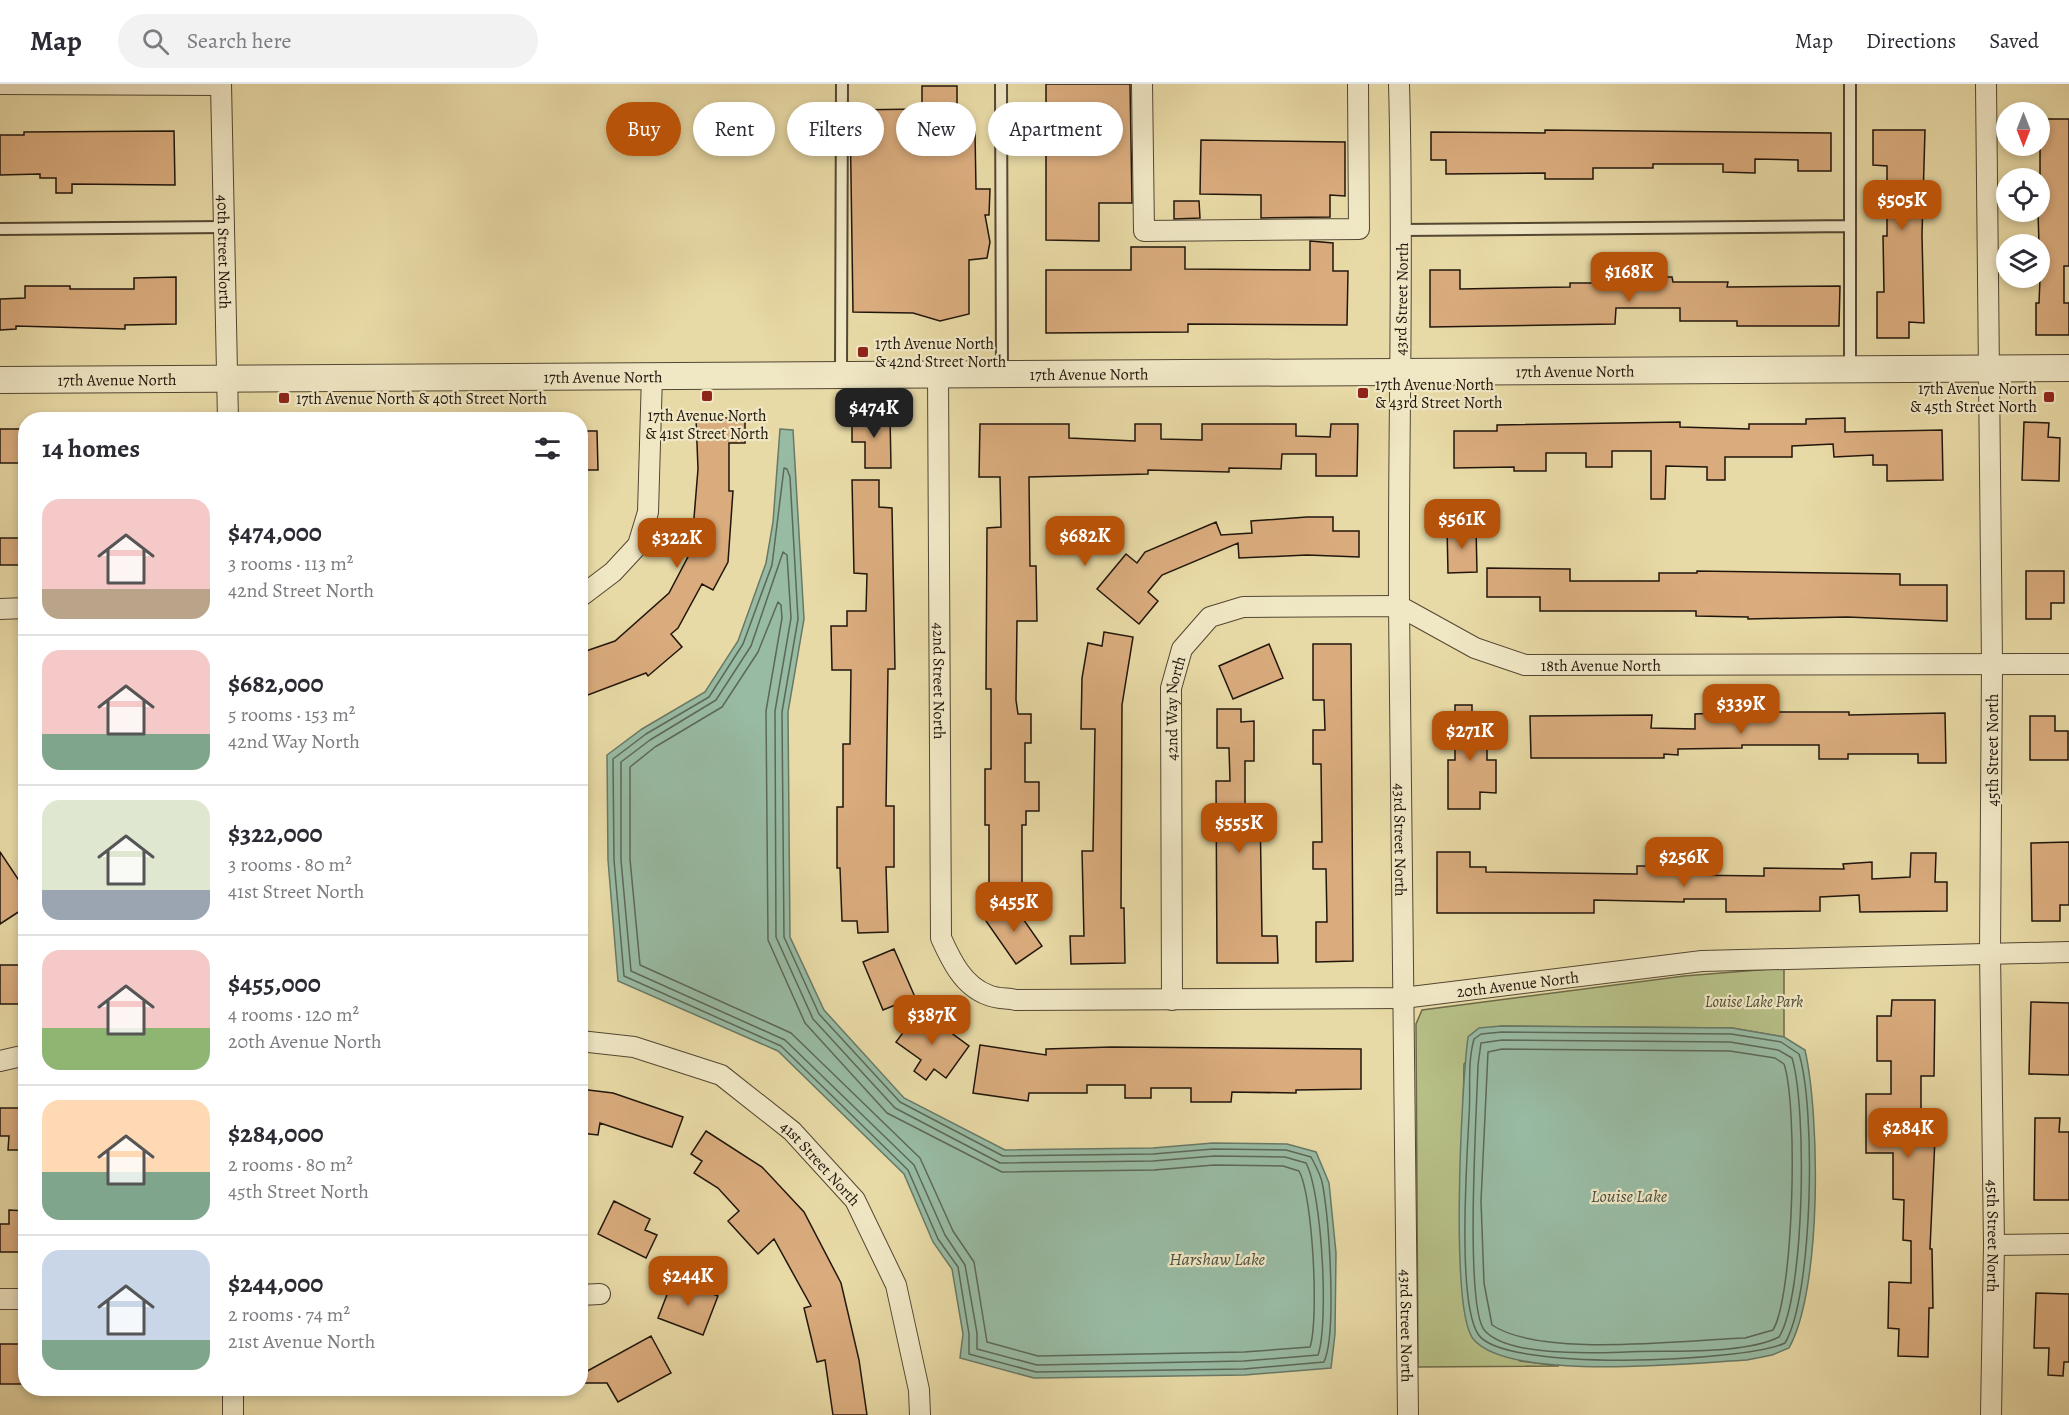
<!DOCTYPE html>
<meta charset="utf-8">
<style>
body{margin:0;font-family:Alegreya,serif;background:#f2f2f3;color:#2b2b33;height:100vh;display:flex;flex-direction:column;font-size:22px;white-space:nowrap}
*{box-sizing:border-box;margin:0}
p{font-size:20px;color:#7c7c81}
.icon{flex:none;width:33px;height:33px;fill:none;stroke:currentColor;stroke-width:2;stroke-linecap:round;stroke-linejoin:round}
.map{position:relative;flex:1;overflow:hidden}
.drawer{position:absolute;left:18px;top:328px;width:570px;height:984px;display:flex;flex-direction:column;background:#fff;border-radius:24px;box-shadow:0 3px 9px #0003}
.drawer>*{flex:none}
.top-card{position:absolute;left:606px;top:18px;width:570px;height:54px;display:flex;gap:12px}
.needle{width:39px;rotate:180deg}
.controls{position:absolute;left:1996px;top:18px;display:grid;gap:12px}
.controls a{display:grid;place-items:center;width:54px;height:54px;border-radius:50%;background:#fff;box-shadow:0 3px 9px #0003;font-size:30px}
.price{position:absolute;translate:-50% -51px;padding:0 14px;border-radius:12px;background:#b45309;color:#fff;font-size:20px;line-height:39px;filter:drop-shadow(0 2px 3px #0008)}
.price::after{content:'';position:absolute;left:50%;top:36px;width:18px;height:14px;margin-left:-9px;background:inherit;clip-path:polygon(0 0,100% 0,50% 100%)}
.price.active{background:#222;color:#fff}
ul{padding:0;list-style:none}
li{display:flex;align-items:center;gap:18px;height:150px;padding:0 24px}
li+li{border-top:2px solid #e1e1e2}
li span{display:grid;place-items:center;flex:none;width:168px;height:120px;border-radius:18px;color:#555}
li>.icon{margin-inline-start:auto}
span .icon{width:72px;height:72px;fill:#fffc;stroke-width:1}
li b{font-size:26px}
h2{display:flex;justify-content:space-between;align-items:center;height:72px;padding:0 24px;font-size:26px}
.chip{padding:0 21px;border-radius:27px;background:#fff;box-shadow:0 3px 9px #0003;font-size:21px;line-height:54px}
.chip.active{background:#b45309;color:#fff}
header{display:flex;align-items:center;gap:36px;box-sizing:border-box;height:84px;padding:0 30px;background:#fff;border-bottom:2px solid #e1e1e2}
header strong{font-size:28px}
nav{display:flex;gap:33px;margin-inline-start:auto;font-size:21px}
.search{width:420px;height:54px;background:#f2f2f3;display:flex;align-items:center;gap:15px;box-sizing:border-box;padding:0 21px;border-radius:33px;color:#7c7c81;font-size:22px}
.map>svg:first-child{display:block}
</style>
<header>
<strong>Map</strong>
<div class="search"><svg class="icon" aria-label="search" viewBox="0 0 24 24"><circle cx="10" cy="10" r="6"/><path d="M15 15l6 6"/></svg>Search here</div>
<nav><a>Map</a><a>Directions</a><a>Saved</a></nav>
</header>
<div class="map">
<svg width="2069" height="1331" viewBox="0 0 2069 1331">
<rect width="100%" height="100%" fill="#e8daa6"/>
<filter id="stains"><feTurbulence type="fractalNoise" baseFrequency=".00333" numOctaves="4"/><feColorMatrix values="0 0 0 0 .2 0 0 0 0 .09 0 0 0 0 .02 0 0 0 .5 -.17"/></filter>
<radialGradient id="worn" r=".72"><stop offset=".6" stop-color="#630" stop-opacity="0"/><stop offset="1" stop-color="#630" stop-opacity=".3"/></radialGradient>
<!-- green -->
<path fill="#b6bf86" stroke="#6c6a49" stroke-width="1.5" d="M1784 884V953L1732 944 1501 942 1464 980C1463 1068 1455 1154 1468 1242L1520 1277 1559 1282 1418 1283 1416 940 1422 926 1684 892Z"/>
<!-- water -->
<path fill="#98bba4" stroke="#687967" stroke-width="1.5" d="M780 345 793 346 804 535 788 628 790 853 824 926 904 1014 1005 1066 1153 1064 1213 1059 1287 1060 1316 1068 1329 1099 1336 1169 1335 1250 1331 1284 1245 1291 1034 1294 960 1274 963 1250 952 1185 933 1158 904 1090 778 967 618 897 608 776 607 671 642 645 705 608 738 557 766 479 773 438Z
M1501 942 1732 944 1784 953 1805 966C1820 1033 1822 1205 1789 1264L1772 1271 1747 1276C1691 1279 1512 1298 1474 1256 1449 1229 1462 998 1468 953L1479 944Z"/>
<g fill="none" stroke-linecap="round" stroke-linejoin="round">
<!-- shore -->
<path stroke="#5c6858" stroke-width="1.5" d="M784 384 787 385 790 393 798 535 782 628 784 853 819 930 900 1018 1003 1072 1153 1070 1213 1065 1286 1066 1311 1073C1316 1082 1322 1093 1323 1103 1329 1138 1337 1249 1324 1278L1244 1285 1036 1288 969 1270V1250L958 1183 938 1155 908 1086 781 962 624 892 614 776 613 675 646 650 709 613 743 560 772 481Z
M783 468 787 471 791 534 775 627 776 853 813 935 895 1024 1000 1079 1153 1077 1214 1072 1285 1073 1306 1079C1322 1109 1329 1239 1318 1271L1244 1277 1037 1281 977 1265V1249L965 1181 945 1151 914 1081 785 956 631 887 621 776V678L650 656 716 616 751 562Z
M778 518 781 521 782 534 766 627 768 856 805 939 887 1029 1002 1088 1154 1086 1214 1081 1283 1082 1299 1087C1313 1112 1319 1236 1310 1263L1244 1268 1038 1272 987 1258 974 1178 953 1147 920 1074 791 949 640 881 630 775V683L655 663 722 623 758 568Z
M1502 948 1731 950 1781 958 1799 970C1816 1024 1813 1212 1785 1259 1744 1278 1502 1289 1478 1250 1457 1217 1467 1076 1469 1032 1471 1007 1467 980 1474 955L1481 950Z
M1502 956 1730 958 1778 966 1792 974C1807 1023 1805 1211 1779 1253 1743 1271 1669 1266 1626 1268 1593 1269 1509 1273 1485 1247 1464 1225 1477 1022 1478 981L1481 959Z
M1502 965 1730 967 1775 974 1784 980C1798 1021 1794 1211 1773 1246L1745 1254C1683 1256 1541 1274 1492 1241L1484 1199 1481 1117 1488 968Z"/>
</g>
<!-- building -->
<path fill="#daac7d" stroke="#21160c" stroke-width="1.5" d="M1046 0H1130L1132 119H1099V157L1046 156Z
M922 2H957V48H975L976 105H990L989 131H985L990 158 987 174 969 176V230L940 237 913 229 853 228 850 26 922 25Z
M2040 35H2069V182H2064V219H2069V251H2036V219H2039L2040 194 2038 128H2040Z
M1545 46 1831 49V87H1798V76L1755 75V89L1723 88V80H1653V84H1593V95H1545V89L1446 90V76H1431V48L1545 49Z
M1873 46H1925L1922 151 1924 239 1909 238V254H1877V208H1884L1883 152H1887V82L1873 81Z
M174 47 175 101 72 100V109H56V94H40V90L0 91V51H24V48Z
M1201 56 1345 58V112L1330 111V133L1261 134V111L1200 110Z
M1174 117H1199L1200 134 1174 135Z
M1310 157 1333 159V187H1348L1347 241 1188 240V248L1046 249V186H1131V163H1185V185L1310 186Z
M1430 186H1460V205L1570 203V199H1625V193H1672L1673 198H1728L1727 203 1840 202 1839 242H1737V237H1680V224H1616L1615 240 1430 243Z
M176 193V240L125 241V245L16 242V245L0 246V215L25 214V202H70V205H134V194Z
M852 332H890L891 384H865V358H852Z
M696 334H745V359H729V407H733L728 478 713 506 702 500 678 544 671 550 682 563 648 592 646 589 580 614V569L615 557 669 509 702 446H693L698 385Z
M1845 334V348L1942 346 1943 396 1887 397V381H1873V371L1834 373 1833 360 1792 362V373H1725V396H1707V383L1666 382 1665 415H1651V367H1612V383H1586V369H1546V387H1514V383L1454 384V347H1497V341L1680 338V343L1749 345V340H1806V335Z
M2024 338 2049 339 2048 353 2060 354 2059 397 2022 396Z
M980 340H1069V354L1135 357V340H1161V355L1202 356V340H1296V352L1330 353 1331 340H1358L1357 392H1316V370H1282L1281 385 1229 384V388L1148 386V390L1029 393 1030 482H1036L1037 537H1017L1016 616 1018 630H1031V659H1025V698H1039V727H1026V741H1022V811H989V741H985V685H991V605H986L987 444 1001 443 1000 393H979Z
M0 345H26V379H0Z
M580 347H597L598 386H580Z
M852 396H879V423L892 424 895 585H888L886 722H894V783H886L888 848 858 849 857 837H842L840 784H837V723H843V660H850L851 586H832L831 542H847V527H866L867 490 854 489Z
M1307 433H1333V447H1359V473L1307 471 1239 474 1238 459 1162 491 1148 508 1158 517 1139 540 1097 505 1126 470 1137 479 1145 468 1216 438 1221 451 1252 449 1251 437Z
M1476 442 1477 488 1448 489 1447 443Z
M0 454H26V481H0Z
M1487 484 1570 485V497H1659V489H1697V487L1900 490V501H1947V537L1847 533 1748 535V533L1696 532V527H1540V513H1487Z
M2026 487H2064V519H2051V535H2026Z
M1104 548 1133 553 1122 621 1121 824H1124L1125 879 1071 880 1070 852H1084L1082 767H1093L1095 645H1081L1082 594 1088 559 1102 562Z
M1269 560 1283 594 1233 615 1219 582Z
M1313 560H1351L1353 877 1316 878V838H1327L1326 785H1313V758H1322L1321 680H1313V646H1325L1324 616H1313Z
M1455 621H1472V634H1487V676H1496V709L1480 708V725H1448V676H1455Z
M1217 625H1241V638L1254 637V677H1245V722H1260L1262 852H1277L1278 879H1217L1216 697H1230L1229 664H1217Z
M1741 628H1849V631L1945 629 1946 679H1918V670H1848V675H1819V661H1742V664L1678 665V671L1664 670V674H1531L1530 632 1652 631 1651 644 1695 645V630Z
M2030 632H2055V647H2068V676H2030Z
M2069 758V821H2060V837H2032L2031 759Z
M0 768 26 807V823L0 840Z
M1437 768H1470V783H1486V788L1637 790V782H1684V791L1764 792V784L1844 785 1843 780 1872 778V795L1910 793 1911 769H1936L1935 798H1947V827L1860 828 1859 811 1820 813V827L1726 828V815H1684V818L1594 816V829H1437Z
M1012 819 1042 862 1016 880 986 837Z
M894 865 915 913 883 926 863 878Z
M0 881H26V920H0Z
M1892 916H1935L1934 992H1921V1054H1935L1930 1165H1932L1933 1224H1929L1928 1273 1898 1272 1899 1245 1888 1244 1889 1198 1911 1199V1157L1903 1156 1904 1116 1893 1115V1069H1866V1010H1891V977H1877V932H1891Z
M2031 918 2069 919V991L2029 990Z
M920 926 969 962 946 994 934 985 926 996 914 987 921 976 896 958Z
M980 961 1046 971V965L1111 963 1361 965V1005L1296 1006V1009L1232 1008 1231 1018H1191V1004H1151V1014H1125V1001H1087V1009H1029L1028 1017 973 1009Z
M580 1005 613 1009 683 1033 672 1063 600 1039 598 1051 580 1049Z
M0 1024H26V1066H8L9 1052H0Z
M2035 1034H2060L2059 1048H2069V1116H2034Z
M706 1047 762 1083 804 1128 841 1199 859 1276 867 1331H833L825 1276 817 1278 804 1224 811 1222 774 1155 758 1170 728 1137 739 1127 718 1104 694 1089 702 1077 691 1070Z
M614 1117 650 1135 645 1146 657 1151 646 1174 598 1150Z
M9 1126 26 1127V1168H0V1140H9Z
M673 1195 718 1212 703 1251 658 1234Z
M2036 1209 2069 1210V1278H2064L2063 1292 2048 1291 2049 1264H2034Z
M651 1252 671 1289 618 1318 607 1299H580V1291Z
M0 1260H26V1300H0Z"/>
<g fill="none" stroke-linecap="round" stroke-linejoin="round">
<defs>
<path id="service" d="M1001 0 1002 290
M1850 0V285
M0 145 225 143
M1403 146 1850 142
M841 290 842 0"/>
<g id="minor">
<path d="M0 0 221 1"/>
<path id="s1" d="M221 0 228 336"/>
<path d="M1142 0 1144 147 1359 145 1358 0"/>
<path id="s2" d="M1399 0C1404 174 1398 348 1399 522 1400 791 1405 1061 1408 1331"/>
<path id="s3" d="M1986 0 1992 580 1990 868 1994 1161 1991 1331"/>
<path id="s4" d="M938 288 941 854C951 876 963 902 988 911 996 915 1008 914 1016 916L1403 914 1702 877 2069 868"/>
<path d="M580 513 613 488 638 461 648 428 652 291"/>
<path d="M0 525 26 524"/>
<path id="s5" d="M1172 916 1171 604 1182 565 1210 533 1243 523 1399 522 1475 564 1525 581 2069 580"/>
<path id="s6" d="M580 957 634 963 721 991 792 1047 855 1116 896 1201 919 1306 920 1331"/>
<path d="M0 977 26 971"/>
<path d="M1994 1161 2069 1160"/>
<path d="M580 1211 600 1210"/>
<path d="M0 1215H26"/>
<path d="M233 1305V1331"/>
</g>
<g id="tertiary">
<path id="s7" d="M0 296 2069 284"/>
</g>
</defs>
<!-- service casing -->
<use href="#service" stroke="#534732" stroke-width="14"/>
<!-- minor casing -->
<use href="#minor" stroke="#534732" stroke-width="22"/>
<!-- tertiary casing -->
<use href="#tertiary" stroke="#534732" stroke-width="28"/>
<!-- service -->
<use href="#service" stroke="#f0e7c5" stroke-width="10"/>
<!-- minor -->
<use href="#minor" stroke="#f0e7c5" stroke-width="20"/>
<!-- tertiary -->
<use href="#tertiary" stroke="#f0e7c5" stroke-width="26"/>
</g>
<!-- markers -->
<g fill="#8f2418" stroke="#f0e7c5" stroke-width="2">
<rect x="857" y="262" width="12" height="12" rx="3"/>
<rect x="1357" y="303" width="12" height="12" rx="3"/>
<rect x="701" y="306" width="12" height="12" rx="3"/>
<rect x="2043" y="307" width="12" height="12" rx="3"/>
<rect x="278" y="308" width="12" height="12" rx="3"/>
</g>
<g text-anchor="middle" stroke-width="4.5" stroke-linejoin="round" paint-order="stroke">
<!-- street labels -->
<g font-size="16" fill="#21160c" stroke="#f0e7c5">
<text dy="6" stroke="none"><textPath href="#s1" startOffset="168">40th Street North</textPath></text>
<text transform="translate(1401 215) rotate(-89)" y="6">43rd Street North</text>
<text dy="6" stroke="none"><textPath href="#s7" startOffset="1575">17th Avenue North</textPath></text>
<text dy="6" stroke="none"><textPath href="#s7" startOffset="1089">17th Avenue North</textPath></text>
<text dy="6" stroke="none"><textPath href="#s7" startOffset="603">17th Avenue North</textPath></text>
<text dy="6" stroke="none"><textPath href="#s7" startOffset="117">17th Avenue North</textPath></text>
<text dy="6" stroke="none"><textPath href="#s5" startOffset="801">18th Avenue North</textPath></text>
<text dy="6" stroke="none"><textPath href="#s4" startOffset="309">42nd Street North</textPath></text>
<text dy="6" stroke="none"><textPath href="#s5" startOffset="292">42nd Way North</textPath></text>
<text transform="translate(1992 666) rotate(-90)" y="6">45th Street North</text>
<text dy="6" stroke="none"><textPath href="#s2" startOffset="756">43rd Street North</textPath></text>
<text dy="6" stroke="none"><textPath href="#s4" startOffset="1173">20th Avenue North</textPath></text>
<text dy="6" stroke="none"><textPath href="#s6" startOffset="279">41st Street North</textPath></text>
<text dy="6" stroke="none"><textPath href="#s3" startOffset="1152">45th Street North</textPath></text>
<text dy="6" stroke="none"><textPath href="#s2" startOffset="1242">43rd Street North</textPath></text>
</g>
<!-- poi labels -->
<g font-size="16" fill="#21160c" stroke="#f0e7c5" text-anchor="start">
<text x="875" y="265">17th Avenue North<tspan x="875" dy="18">&amp; 42nd Street North</tspan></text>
<text x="1375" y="306">17th Avenue North<tspan x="1375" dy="18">&amp; 43rd Street North</tspan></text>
<text x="2037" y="310" text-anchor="end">17th Avenue North<tspan x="2037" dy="18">&amp; 45th Street North</tspan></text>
<text x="296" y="320">17th Avenue North &amp; 40th Street North</text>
<text x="707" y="337" text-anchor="middle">17th Avenue North<tspan x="707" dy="18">&amp; 41st Street North</tspan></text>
</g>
<!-- park labels -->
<g font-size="16" font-style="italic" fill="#4e4931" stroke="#f0e7c5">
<text x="1754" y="923">Louise Lake Park</text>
</g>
<!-- water labels -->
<g font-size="18" font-style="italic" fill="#4b5041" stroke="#f0e7c5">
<text x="1629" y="1118">Louise Lake</text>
<text x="1217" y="1181">Harshaw Lake</text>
</g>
</g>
<rect width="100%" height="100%" filter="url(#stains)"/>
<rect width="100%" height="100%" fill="url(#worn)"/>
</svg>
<div class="controls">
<a><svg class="needle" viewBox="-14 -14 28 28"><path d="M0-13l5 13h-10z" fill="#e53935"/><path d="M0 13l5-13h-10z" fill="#7c7c81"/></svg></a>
<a><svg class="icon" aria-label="locate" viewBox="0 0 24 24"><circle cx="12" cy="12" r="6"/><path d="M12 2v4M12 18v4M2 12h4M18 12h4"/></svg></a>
<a><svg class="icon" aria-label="layers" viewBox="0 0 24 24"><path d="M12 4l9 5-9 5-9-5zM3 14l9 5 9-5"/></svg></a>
</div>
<b class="price" style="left:1902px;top:147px">$505K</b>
<b class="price" style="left:1629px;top:219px">$168K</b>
<b class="price active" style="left:874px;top:355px">$474K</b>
<b class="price" style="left:1462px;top:466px">$561K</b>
<b class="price" style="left:1085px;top:483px">$682K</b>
<b class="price" style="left:677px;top:485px">$322K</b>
<b class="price" style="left:1741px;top:651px">$339K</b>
<b class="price" style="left:1470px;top:678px">$271K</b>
<b class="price" style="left:1239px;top:770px">$555K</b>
<b class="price" style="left:1684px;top:804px">$256K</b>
<b class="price" style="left:1014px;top:849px">$455K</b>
<b class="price" style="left:932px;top:962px">$387K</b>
<b class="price" style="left:1908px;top:1075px">$284K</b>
<b class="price" style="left:688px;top:1223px">$244K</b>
<div class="top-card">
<a class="chip active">Buy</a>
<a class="chip">Rent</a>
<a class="chip">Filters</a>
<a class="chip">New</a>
<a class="chip">Apartment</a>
</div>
<section class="drawer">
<h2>14 homes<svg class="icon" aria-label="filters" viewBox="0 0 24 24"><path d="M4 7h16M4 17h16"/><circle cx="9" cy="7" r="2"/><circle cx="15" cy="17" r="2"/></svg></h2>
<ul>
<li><span style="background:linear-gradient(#f6c9c9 75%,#b9a48a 0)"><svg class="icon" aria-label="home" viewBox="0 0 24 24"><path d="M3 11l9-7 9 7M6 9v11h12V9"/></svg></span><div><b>$474,000</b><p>3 rooms · 113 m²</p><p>42nd Street North</p></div></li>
<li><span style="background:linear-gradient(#f6c9c9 70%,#7fa58c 0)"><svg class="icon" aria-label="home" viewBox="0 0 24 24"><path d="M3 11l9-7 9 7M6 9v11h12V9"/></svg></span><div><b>$682,000</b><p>5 rooms · 153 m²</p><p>42nd Way North</p></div></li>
<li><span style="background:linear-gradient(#dfe7d0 75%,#9aa5b1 0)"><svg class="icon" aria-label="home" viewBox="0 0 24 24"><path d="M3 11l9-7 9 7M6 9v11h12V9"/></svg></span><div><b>$322,000</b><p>3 rooms · 80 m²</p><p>41st Street North</p></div></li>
<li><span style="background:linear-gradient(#f6c9c9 65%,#8fb573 0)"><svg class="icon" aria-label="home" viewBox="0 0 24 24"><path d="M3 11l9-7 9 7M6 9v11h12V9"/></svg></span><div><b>$455,000</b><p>4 rooms · 120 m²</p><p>20th Avenue North</p></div></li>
<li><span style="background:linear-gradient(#ffd9b3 60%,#7fa58c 0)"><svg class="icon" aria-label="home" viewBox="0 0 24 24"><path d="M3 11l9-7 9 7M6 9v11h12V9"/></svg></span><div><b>$284,000</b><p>2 rooms · 80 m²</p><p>45th Street North</p></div></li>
<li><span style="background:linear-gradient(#c9d6e8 75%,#7fa58c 0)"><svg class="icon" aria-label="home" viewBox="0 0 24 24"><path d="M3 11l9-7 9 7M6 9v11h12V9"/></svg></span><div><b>$244,000</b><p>2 rooms · 74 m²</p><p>21st Avenue North</p></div></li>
</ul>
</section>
</div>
